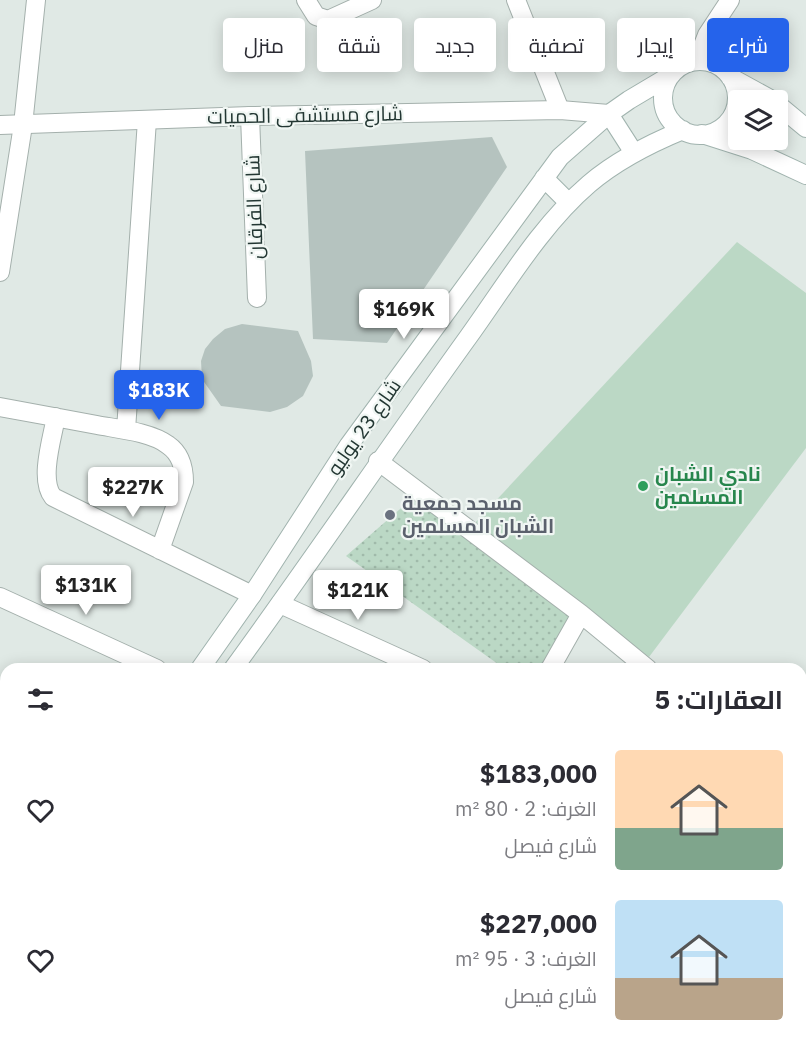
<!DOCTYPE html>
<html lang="ar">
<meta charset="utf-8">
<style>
body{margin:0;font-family:"IBM Plex Sans",Cairo,sans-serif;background:#f7f7f7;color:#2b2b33;direction:rtl;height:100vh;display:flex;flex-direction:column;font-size:22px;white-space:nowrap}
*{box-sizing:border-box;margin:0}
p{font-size:20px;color:#7c7c81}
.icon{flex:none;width:33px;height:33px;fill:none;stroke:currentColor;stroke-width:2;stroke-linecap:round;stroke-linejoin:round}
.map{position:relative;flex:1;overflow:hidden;direction:ltr}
.panel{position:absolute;left:0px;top:663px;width:807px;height:386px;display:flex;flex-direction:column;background:#fff;border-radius:18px 18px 0 0;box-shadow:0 3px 15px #0003;direction:rtl}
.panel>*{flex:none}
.guide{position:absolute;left:18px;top:18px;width:771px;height:54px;direction:rtl;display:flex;gap:12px}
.tools{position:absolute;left:728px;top:90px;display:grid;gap:12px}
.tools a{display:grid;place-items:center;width:60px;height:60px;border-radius:6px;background:#fff;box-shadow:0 3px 15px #0003;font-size:30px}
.price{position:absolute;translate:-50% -51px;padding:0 14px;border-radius:6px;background:#fff;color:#222;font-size:20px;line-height:39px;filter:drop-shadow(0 2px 3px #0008)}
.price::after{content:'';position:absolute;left:50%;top:36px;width:18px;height:14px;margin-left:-9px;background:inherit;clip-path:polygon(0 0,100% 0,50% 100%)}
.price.on{background:#2563eb;color:#fff}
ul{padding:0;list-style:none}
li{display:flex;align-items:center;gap:18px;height:150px;padding:0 24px}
li span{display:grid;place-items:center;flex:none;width:168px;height:120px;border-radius:6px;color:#555}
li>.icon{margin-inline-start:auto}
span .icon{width:72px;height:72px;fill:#fffc;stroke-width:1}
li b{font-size:26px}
h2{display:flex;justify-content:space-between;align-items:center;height:72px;padding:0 24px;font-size:26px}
.chip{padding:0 21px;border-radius:6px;background:#fff;box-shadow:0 3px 15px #0003;font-size:21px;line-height:54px}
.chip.on{background:#2563eb;color:#fff}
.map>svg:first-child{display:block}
</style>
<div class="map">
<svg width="806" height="1048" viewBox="0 0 806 1048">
<defs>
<pattern id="park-dots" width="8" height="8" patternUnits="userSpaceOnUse" patternTransform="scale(1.5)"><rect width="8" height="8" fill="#bbd8c5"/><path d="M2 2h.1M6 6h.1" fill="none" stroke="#a0baaa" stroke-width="1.8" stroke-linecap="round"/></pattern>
</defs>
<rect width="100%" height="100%" fill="#e0e9e5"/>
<!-- grass -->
<path fill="#bbd8c5" d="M737 242 806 293V448L649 657 474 524Z"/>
<!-- park -->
<path fill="url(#park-dots)" d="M415 496 574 617 544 669H505L346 556Z"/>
<!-- building -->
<path fill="#b5c3bf" d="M492 137 507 167 387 343 313 339 305 151Z
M242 324 298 331 311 361 313 376 303 396 287 407 270 412 221 406 202 379 201 361 205 349 213 339 225 329Z"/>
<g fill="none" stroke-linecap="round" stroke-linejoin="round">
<defs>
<path id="minor" d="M306 0 316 16 328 20 372 0
M516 0 560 110
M697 61 707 35 730 0
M250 116 257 298
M0 272 23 125
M0 407C32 413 65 419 97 425 118 429 151 432 168 445 181 454 184 467 184 482L160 550
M56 417C52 439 39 480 53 497L252 595
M126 430 147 120
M378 461 581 614 648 669
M0 597 157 669
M280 604 423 669
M550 669 581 614
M801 795 806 799
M0 878 6 882
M801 904 806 908
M801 969 806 959
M339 1042 354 1048
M699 1042 700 1048
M125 1048 128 1042
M301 1048 305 1042
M546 1048 547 1042
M602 1048 604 1042
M760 1048 763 1042"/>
<path id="tertiary" d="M0 125 250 116 560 110 609 114
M23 125 36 0"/>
<path id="secondary" d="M663 98a37 37 0 1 1 74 0a37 37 0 1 1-74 0Z
M730 77 772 100
M777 104 806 128
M609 114 634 153
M702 134 752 150 806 175
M544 178 569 203
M200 669 252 595 349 445 560 157 609 114 629 100 671 75
M233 669C313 559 389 447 469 336 505 286 541 225 589 184 617 160 649 144 683 130
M0 947 6 938
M0 991 6 983"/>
</defs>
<!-- minor casing -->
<use href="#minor" stroke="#a4b0ac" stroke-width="20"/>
<!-- tertiary casing -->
<use href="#tertiary" stroke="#a4b0ac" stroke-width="20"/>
<!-- secondary casing -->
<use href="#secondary" stroke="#a0b3ae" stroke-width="20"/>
<!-- minor -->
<use href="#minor" stroke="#fff" stroke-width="18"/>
<!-- tertiary -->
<use href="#tertiary" stroke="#fff" stroke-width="18"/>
<!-- secondary -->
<use href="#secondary" stroke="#fff" stroke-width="18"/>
</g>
<!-- markers -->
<circle fill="#2e9e5b" stroke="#f0f6f3" stroke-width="2" cx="643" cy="486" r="6"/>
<circle fill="#6b7280" stroke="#f0f6f3" stroke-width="2" cx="390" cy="515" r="6"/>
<g text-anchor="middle" stroke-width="4.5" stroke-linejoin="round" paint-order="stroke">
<!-- street labels -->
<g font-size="20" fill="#233733" stroke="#f0f6f3">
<text transform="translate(305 115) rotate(-1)" y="7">شارع مستشفى الحميات</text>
<text transform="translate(254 207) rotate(-92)" y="7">شارع الفرقان</text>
<text transform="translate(364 427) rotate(-55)" y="7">شارع 23 يوليو</text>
</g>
<!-- leisure labels -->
<g font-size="20" font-weight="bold" fill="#27864d" stroke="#f0f6f3" text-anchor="start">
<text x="655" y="481">نادي الشبان<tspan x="655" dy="23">المسلمين</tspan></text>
</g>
<!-- worship labels -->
<g font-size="20" font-weight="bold" fill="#5b616d" stroke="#f0f6f3" text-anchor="start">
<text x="402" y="510">مسجد جمعية<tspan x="402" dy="23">الشبان المسلمين</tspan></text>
</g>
</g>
</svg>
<div class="tools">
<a><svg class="icon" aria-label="layers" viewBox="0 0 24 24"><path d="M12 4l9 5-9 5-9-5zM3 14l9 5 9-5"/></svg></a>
</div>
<b class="price" style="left:404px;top:340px">$169K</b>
<b class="price on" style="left:159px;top:421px">$183K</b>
<b class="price" style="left:133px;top:518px">$227K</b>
<b class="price" style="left:86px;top:616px">$131K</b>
<b class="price" style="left:358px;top:621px">$121K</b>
<div class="guide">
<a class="chip on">شراء</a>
<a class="chip">إيجار</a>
<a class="chip">تصفية</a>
<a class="chip">جديد</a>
<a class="chip">شقة</a>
<a class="chip">منزل</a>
</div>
<section class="panel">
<h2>العقارات: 5<svg class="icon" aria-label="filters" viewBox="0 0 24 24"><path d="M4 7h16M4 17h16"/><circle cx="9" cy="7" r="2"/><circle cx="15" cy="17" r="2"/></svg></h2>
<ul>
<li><span style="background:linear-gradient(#ffd9b3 65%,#7fa58c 0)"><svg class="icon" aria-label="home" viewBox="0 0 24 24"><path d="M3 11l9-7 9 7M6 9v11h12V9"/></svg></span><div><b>$183,000</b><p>الغرف: 2 · 80 m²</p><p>شارع فيصل</p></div><svg class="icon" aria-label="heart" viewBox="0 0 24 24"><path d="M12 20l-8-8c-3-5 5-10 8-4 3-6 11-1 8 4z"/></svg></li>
<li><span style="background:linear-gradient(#bfe0f5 65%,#b9a48a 0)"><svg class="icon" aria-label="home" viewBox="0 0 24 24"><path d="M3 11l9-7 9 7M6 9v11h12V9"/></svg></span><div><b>$227,000</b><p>الغرف: 3 · 95 m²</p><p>شارع فيصل</p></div><svg class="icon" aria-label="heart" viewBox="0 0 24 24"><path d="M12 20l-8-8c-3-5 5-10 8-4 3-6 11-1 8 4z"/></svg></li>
</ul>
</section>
</div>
